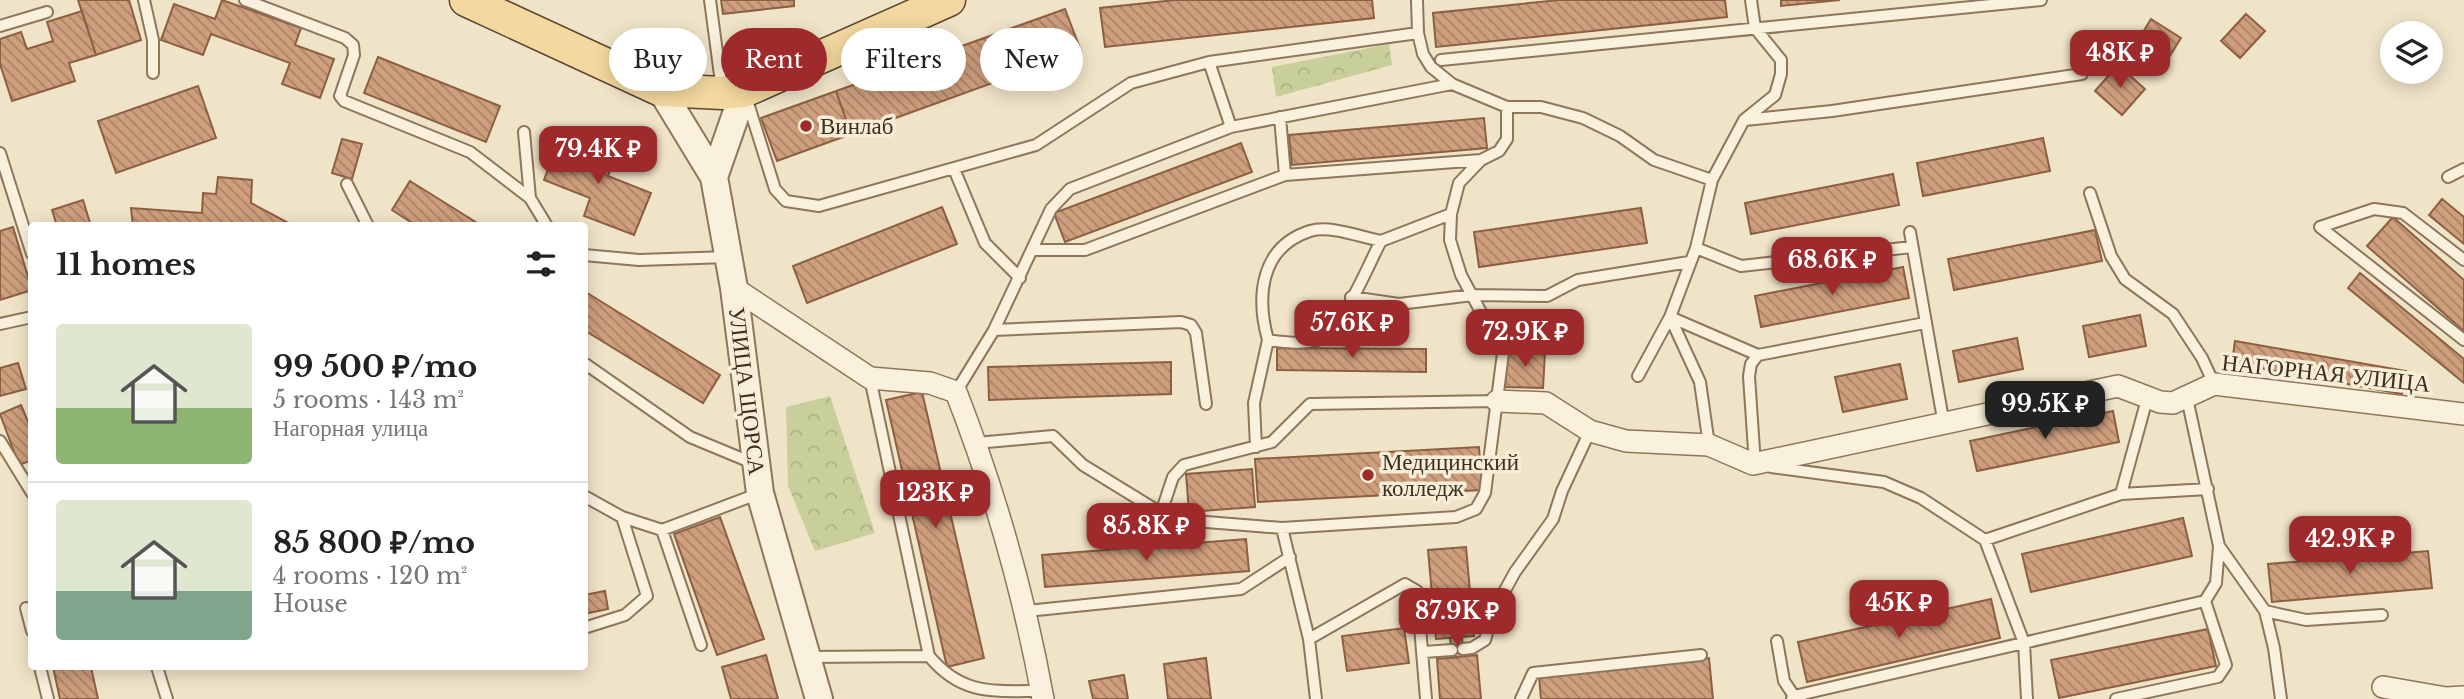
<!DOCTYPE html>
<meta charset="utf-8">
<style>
body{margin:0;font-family:"Libre Baskerville",serif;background:#f6f6f6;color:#222;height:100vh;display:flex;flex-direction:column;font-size:26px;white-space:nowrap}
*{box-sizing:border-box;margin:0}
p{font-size:23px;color:#767676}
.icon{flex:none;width:38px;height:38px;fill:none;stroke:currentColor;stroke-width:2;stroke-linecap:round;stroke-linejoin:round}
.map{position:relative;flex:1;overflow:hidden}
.side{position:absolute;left:28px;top:222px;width:560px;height:448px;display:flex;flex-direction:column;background:#fff;border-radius:7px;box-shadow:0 4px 18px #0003}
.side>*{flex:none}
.guide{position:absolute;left:609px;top:28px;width:665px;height:63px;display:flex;gap:14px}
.controls{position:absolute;left:2380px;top:21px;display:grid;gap:14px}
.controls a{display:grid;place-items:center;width:63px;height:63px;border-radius:50%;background:#fff;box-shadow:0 4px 18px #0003;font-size:35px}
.price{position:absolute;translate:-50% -60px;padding:0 16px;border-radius:14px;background:#9e2a2b;color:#fff;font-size:23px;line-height:46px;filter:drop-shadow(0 2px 4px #0008)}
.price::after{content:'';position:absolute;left:50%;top:42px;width:21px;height:16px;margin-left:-10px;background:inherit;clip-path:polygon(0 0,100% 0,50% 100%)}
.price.active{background:#222;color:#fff}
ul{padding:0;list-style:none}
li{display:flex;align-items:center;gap:21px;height:175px;padding:0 28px}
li+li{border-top:2px solid #e0e0e0}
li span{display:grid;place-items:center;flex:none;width:196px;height:140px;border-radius:7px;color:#555}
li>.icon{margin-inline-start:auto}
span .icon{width:84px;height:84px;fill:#fffc;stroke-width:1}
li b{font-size:30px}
h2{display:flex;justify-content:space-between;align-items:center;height:84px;padding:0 28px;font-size:30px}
.tag{padding:0 24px;border-radius:32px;background:#fff;box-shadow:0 4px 18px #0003;font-size:24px;line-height:63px}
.tag.active{background:#9e2a2b;color:#fff}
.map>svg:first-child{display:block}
</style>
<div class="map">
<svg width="2464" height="699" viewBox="0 0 2464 699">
<defs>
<pattern id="park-crowns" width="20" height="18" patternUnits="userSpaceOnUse" patternTransform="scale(1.75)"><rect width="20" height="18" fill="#c9cf9b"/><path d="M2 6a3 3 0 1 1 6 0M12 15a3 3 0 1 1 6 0" fill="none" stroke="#aeb285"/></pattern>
<pattern id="building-back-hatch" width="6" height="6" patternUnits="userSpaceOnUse" patternTransform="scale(1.75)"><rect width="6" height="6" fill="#cf9f7d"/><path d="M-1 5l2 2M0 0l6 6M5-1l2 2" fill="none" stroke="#a98266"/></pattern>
</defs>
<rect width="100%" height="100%" fill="#f0e4c8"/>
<!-- park -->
<path fill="url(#park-crowns)" d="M1389 44 1392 65 1276 97 1272 67Z
M830 396 875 533 815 551 788 486 786 407Z"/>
<!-- building -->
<path fill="url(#building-back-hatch)" stroke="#8d5f41" stroke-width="2" d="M78 0H129L141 40 96 55Z
M222 0 301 28 295 45 334 59 320 98 282 84 290 63 211 34 203 55 161 40 174 4 215 19Z
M721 0H794V6L723 14Z
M1175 0H1372L1374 18 1105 47 1100 8Z
M1559 0H1725L1727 17 1436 47 1433 13Z
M1781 0H1840L1781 6Z
M1065 9 1081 51 777 161 761 118Z
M1065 9 1081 51 851 134 836 91Z
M82 11 96 55 69 63 75 81 12 101 0 64V39L21 32 27 49 53 41 47 22Z
M2246 14 2265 31 2240 58 2221 41Z
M2151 19 2181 38 2163 67 2133 49Z
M378 57 500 106 486 142 364 93Z
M2118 65 2145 89 2122 115 2095 91Z
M198 86 216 138 116 173 98 121Z
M836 91 851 134 777 161 761 118Z
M1484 118 1487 148 1292 165 1289 135Z
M560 138 614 159 608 176 651 193 634 235 584 216 590 198 544 180Z
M2043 138 2050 171 1923 196 1917 163Z
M342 139 362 144 352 179 332 173Z
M1241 143 1252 172 1065 242 1054 213Z
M1893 174 1899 205 1751 234 1745 203Z
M218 177 252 180 251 203 294 226H133L131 208 202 213 203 193 216 194Z
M410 181 482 226H417L392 210Z
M2442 199 2464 217V244L2429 215Z
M83 200 91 226H57L52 210Z
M942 207 957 244 807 303 793 266Z
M1641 208 1647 243 1479 267 1474 232Z
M2393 217 2464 280V331L2367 246Z
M13 227 32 290 0 300V231Z
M2095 230 2102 261 1954 290 1948 259Z
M1903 267 1909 298 1761 327 1755 296Z
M2360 273 2464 359V383L2348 288Z
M584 291 720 375 703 403 584 330Z
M2140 315 2146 346 2089 357 2083 326Z
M2017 338 2023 369 1959 382 1953 351Z
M2235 341 2406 371 2402 394 2232 363Z
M1277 348 1426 349V372L1277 370Z
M1507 350 1545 352 1543 388 1505 387Z
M1171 362V394L989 400 988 367Z
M18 363 26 389 0 396V368Z
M1900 364 1907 399 1843 412 1835 377Z
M922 392 984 658 947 667 886 400Z
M21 405 32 431V460L19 465 0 414Z
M2113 411 2119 442 1977 471 1970 441Z
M1479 447 1482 490 1258 502 1255 459Z
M1252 469 1255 507 1189 512 1186 474Z
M720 517 764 639 717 655 674 534Z
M2183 518 2192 556 2031 592 2022 554Z
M1246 539 1249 571 1045 587 1042 555Z
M1466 547 1474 636 1436 639 1428 550Z
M2428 551 2432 588 2272 602 2268 564Z
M605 591 608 609 584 614V595Z
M1991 599 2000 638 1807 682 1798 642Z
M1404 628 1409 663 1347 671 1342 636Z
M2208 629 2216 666 2059 698 2051 660Z
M1462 637 1464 657 1452 658 1450 638Z
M766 655 778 699H731L722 667Z
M1477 655 1481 699H1440L1437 659Z
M1206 658 1211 699H1168L1164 664Z
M1709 658 1713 699H1541L1539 676Z
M53 667H91L98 699H60Z
M1124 675 1128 699H1093L1089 681Z"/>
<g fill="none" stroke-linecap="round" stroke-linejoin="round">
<defs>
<path id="service" d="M144 0 153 40V73
M245 0 345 38 353 45 354 55 340 96 344 101 470 152 530 198
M710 0 722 90
M1417 0 1418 33 1423 54 1431 67 1452 84 1507 107H1541L1583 118 1620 136 1654 160 1712 180
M0 26 47 12
M1441 60 2041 0
M1209 62 1231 127
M747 100 775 189 786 201 819 206 1036 145 1131 83 1209 62 1418 33
M1280 117 1285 175
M1745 120 1832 111 2082 74
M524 132 530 198 547 226
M0 153 32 254
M954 169 985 243 1020 278
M2448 177 2464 169
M347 184 368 226
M2090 193 2111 256 2125 279 2173 314 2202 358 2214 384
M2320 227 2464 340
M2320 227 2374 209 2403 213 2464 260
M1910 232 1944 425
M1696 248 1741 266 1912 247
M1032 250H1085L1285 175 1481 160
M584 255 639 260 728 257
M1351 297 1399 304 1473 295 1547 296 1578 280 1689 262
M1670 317 1700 382 1709 445
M1670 317 1758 355
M0 324 32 317
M994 330 1051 209 1070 189 1231 127 1452 84
M1268 340C1256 297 1260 247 1310 231 1331 225 1360 237 1381 241
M584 363 690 437 755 464
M1638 376 1670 317 1696 248 1712 180 1744 120 1775 95 1781 74V60L1755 28 1751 0
M870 378 929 656C962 696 994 691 1042 691
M956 392 994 330 1181 322 1191 325 1196 333 1206 404
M0 441 32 493
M976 443 1053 436 1083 465 1161 513 1194 521 1282 528 1456 517 1476 509 1485 493 1503 353 1461 275 1450 240 1451 214 1459 183 1481 160 1499 151 1507 139V107
M1256 447 1254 403 1268 340C1283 342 1302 345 1317 340 1342 332 1368 265 1381 241L1451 214
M1755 465 1749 376 1751 364 1758 355 1925 323
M1771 467 1884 482 1921 498 1985 540 2121 494 2147 399
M2121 494 2208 489
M584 496 622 517 662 530 760 493
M1161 513 1173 477 1184 465 1272 442 1310 404 1497 401
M1282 528 1309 639 1316 699
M662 530 701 645
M1985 540 2024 643 2027 699
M2219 546 2265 611 2306 620 2382 615
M26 608 32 631
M1027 611 1241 589 1290 557
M2265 611 2274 648 2281 699
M584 628 625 615 647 596 622 517
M1309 639 1405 584 1417 591 1426 699
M1777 641 1784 681 1794 696 1801 697
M1463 649 1472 648 1485 640 1493 612 1515 572 1553 519 1562 491 1590 431
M1424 652 1452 650
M809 657 929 656
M40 667 48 699
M157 667 167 699
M1521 699 1533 673 1701 655
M1792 699 1794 696 2205 601 2216 583 2219 546 2187 398
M2116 699 2218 677 2226 665 2205 601"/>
<path id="minor" d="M734 288 870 378 930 383 956 392C995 492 1024 594 1043 699
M1497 401 1546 403 1590 431 1626 441 1709 445 1753 464 2118 386 2160 402 2173 403 2214 384 2464 414
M2383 687 2446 698 2464 697"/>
<path id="tertiary" d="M661 90 714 177 734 288 760 493 819 699
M714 177 744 91"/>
<path id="primary" d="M466 0 661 90 722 93 744 91 949 0"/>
</defs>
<!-- service casing -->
<use href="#service" stroke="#8d765c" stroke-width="14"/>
<!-- minor casing -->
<use href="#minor" stroke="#8d765c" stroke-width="24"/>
<!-- tertiary casing -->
<use href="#tertiary" stroke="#8d765c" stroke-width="30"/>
<!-- primary casing -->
<use href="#primary" stroke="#5b4430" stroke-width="35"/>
<!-- service -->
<use href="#service" stroke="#faf1dc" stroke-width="10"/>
<!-- minor -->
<use href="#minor" stroke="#faf1dc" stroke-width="21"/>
<!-- tertiary -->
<use href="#tertiary" stroke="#faf1dc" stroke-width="26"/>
<!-- primary -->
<use href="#primary" stroke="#f3d9a0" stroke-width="32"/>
</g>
<!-- markers -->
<g fill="#9e2a2b" stroke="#f7eed8" stroke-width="2.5">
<circle cx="806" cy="126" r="7"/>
<circle cx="1368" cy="475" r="7"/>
</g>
<g text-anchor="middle" stroke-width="7" stroke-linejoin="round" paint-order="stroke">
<!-- poi labels -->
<g font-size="23" fill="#3d2e20" stroke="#f7eed8" text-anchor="start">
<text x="820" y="134">Винлаб</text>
<text x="1382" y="470">Медицинский<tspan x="1382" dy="26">колледж</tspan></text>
</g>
<!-- street labels -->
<g font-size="23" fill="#3d2e20" stroke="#f7eed8">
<text transform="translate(2326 373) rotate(6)" y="8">НАГОРНАЯ УЛИЦА</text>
<text transform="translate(747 391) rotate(83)" y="8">УЛИЦА ЩОРСА</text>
</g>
</g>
</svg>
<div class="controls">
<a><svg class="icon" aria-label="layers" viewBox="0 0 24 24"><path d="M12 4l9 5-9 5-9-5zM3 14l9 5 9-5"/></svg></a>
</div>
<b class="price" style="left:2120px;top:90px">48K ₽</b>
<b class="price" style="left:598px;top:186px">79.4K ₽</b>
<b class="price" style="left:1832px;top:297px">68.6K ₽</b>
<b class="price" style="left:1352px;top:360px">57.6K ₽</b>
<b class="price" style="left:1525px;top:369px">72.9K ₽</b>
<b class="price active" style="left:2045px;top:441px">99.5K ₽</b>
<b class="price" style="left:935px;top:530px">123K ₽</b>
<b class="price" style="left:1146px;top:563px">85.8K ₽</b>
<b class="price" style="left:2350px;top:576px">42.9K ₽</b>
<b class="price" style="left:1899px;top:640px">45K ₽</b>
<b class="price" style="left:1457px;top:648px">87.9K ₽</b>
<div class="guide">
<a class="tag">Buy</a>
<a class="tag active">Rent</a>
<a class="tag">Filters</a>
<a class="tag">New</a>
</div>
<section class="side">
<h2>11 homes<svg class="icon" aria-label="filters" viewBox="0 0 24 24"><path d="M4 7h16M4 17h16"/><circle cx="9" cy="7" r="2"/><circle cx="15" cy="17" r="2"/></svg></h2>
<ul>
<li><span style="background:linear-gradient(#dfe7d0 60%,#8fb573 0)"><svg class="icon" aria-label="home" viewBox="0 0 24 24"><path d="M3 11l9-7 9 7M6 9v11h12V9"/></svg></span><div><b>99 500 ₽/mo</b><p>5 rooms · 143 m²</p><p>Нагорная улица</p></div></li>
<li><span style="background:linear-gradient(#dfe7d0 65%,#7fa58c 0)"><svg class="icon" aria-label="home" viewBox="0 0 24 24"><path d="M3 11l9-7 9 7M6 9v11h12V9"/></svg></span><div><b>85 800 ₽/mo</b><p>4 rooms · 120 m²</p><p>House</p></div></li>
</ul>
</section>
</div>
